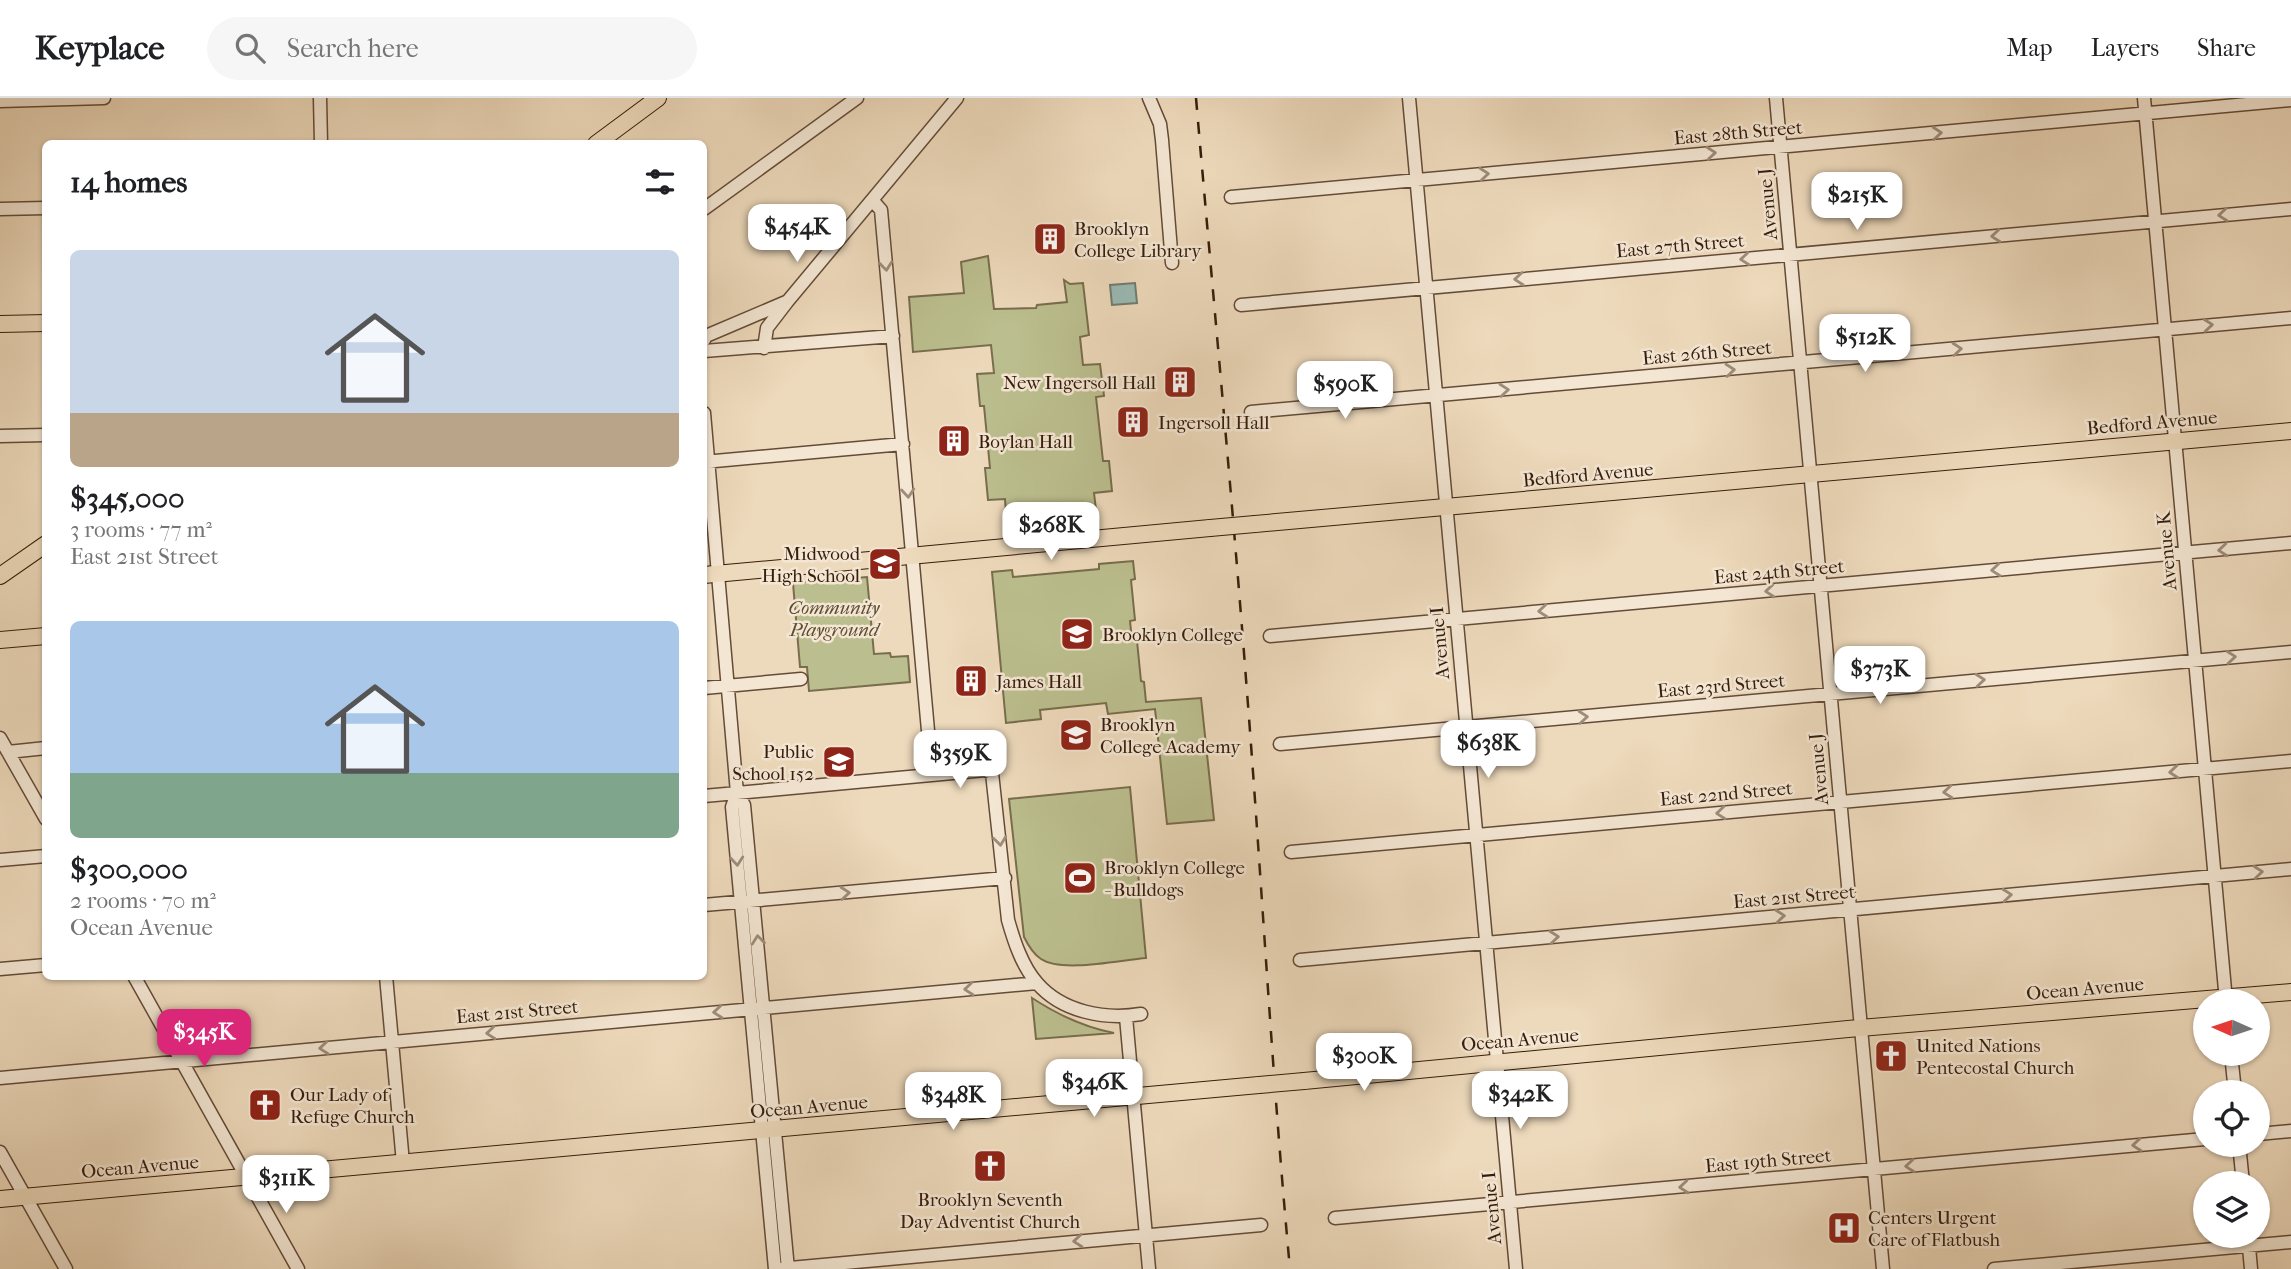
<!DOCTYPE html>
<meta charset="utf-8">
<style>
body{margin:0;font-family:"IM FELL French Canon",serif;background:#f6f6f6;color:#202124;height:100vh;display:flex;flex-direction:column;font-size:26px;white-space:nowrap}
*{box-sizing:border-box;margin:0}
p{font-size:23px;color:#757577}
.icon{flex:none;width:38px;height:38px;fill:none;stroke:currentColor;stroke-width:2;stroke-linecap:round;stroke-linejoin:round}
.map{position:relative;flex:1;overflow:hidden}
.drawer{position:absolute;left:42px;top:42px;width:665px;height:840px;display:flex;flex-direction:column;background:#fff;border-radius:10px;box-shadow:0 2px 5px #0004}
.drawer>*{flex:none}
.needle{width:46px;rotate:273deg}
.tools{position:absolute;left:2193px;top:891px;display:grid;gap:14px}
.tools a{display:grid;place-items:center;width:77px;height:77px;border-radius:50%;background:#fff;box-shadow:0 2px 5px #0004;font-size:35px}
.price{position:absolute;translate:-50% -60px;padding:0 16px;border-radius:14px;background:#fff;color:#222;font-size:23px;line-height:46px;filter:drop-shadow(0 2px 4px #0008)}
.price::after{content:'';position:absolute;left:50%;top:42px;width:21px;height:16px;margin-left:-10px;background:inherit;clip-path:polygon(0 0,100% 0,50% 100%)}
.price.active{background:#db2777;color:#fff}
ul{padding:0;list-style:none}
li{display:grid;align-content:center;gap:14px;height:371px;padding:0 28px}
li span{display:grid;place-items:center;height:217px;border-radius:10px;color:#555}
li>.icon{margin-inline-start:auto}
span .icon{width:126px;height:126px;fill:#fffc;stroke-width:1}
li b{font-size:30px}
h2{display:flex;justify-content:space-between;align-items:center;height:84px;padding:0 28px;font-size:30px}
header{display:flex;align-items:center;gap:42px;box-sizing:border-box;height:98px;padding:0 35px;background:#fff;border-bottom:2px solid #e0e0e0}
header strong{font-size:33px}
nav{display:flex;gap:38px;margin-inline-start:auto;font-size:24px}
.search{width:490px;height:63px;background:#f6f6f6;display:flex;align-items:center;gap:18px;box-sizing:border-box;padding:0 24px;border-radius:38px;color:#757577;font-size:26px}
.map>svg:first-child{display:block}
</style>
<header>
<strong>Keyplace</strong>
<div class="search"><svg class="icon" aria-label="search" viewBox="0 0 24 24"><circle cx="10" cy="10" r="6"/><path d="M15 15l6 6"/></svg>Search here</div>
<nav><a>Map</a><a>Layers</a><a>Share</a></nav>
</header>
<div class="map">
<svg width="2291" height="1171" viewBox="0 0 2291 1171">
<rect width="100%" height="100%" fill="#edd9bb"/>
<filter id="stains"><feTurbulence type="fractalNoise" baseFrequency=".00286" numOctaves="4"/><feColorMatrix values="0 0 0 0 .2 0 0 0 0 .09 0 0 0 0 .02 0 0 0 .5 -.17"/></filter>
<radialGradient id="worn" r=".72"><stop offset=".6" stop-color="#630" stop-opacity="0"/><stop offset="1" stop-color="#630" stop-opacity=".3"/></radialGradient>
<!-- green -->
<path fill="#bbbe8e" stroke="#786d4c" stroke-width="2" d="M988 158 994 211 1036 210 1037 207 1067 204 1064 182 1070 186 1083 185 1089 237 1080 239 1083 267 1100 266 1104 298 1096 299 1103 363H1109L1112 393 1094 395 1097 420 1007 429 1005 401 988 402 985 370H990L984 308H980L977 276 994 275 991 247 913 254 909 199 964 195 961 164Z
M1133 463 1135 481 1131 482 1135 522 1130 523 1132 542 1137 543 1141 583 1144 584 1146 604 1201 600 1214 722 1167 726 1155 611 1108 616 1106 605 1040 612 1041 621 1006 625 992 474 1012 472 1013 479 1099 471V466Z
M867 479 874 556 890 555 891 559 908 558 910 584 809 593 807 569H800L793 485Z
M1130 689 1146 860C1120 862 1062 875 1041 861 1033 856 1028 847 1024 839L1009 701Z
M1032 900C1058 917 1083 929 1114 935L1036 941Z"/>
<!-- water -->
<path fill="#99bab4" stroke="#717b70" stroke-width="2" d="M1135 185 1137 205 1112 207 1110 187Z"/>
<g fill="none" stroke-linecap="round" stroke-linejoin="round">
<defs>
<path id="minor" d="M320 0 321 46
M1149 0 1160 26 1162 42 1172 165
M1409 0 1516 1171
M1776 0 1883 1171
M2144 0 2226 903
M0 3 104 0
M1231 99 2291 2
M873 103 881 112 932 677
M0 111 46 110
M704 111 857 0
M1241 207 2291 111
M704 242 706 238 786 204
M764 250 767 230 787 204 957 0
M704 253 893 238
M1251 314 2291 220
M704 315 737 695 732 709 775 1171
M0 338 46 337
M704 364 903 346
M1270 538 2291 445
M704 590 801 581
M0 640 46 721
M1280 646 2291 554
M8 654 46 650
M737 695 744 707 788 1171
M704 698 985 672 992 675 1008 822C1014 843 1022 868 1037 885 1062 914 1105 922 1141 916
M1291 754 2291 663
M0 762 46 758
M704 807 1005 780
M1300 862 2291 771
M0 871 46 867
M134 878 298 1171
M386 878 403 1065
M1126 919 1149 1171
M2231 956 2235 994
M0 980 1037 885
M2258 1036 2291 1033
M2239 1046 2243 1085
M0 1054 66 1171
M1335 1120 2205 1041
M2248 1138 2251 1171
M779 1171 1261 1127
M1994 1171 2291 1144"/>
<path id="major" d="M596 46 658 0
M0 226 46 225
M1255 426 2291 333
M888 460 1210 430
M704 477 881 461
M0 478 46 446
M0 542 46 538
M1304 983 1848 931 2291 894
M0 1101 1259 987"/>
</defs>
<!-- minor casing -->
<use href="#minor" stroke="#644b37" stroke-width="15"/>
<!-- major casing -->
<use href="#major" stroke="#361c0b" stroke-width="18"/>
<!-- minor -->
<use href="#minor" stroke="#f3e6d3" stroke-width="12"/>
<!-- major -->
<use href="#major" stroke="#edd9bb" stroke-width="16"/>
<!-- rail -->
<path stroke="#361c0b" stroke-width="2.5" stroke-dasharray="12 12" stroke-linecap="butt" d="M1196 0C1213 198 1232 396 1247 594 1262 786 1272 979 1290 1171"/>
<defs>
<path id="major-bridge" d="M1210 430 1255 426
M1259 987 1304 983"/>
</defs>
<!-- major-bridge casing -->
<use href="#major-bridge" stroke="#361c0b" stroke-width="18" stroke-linecap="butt"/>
<!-- major-bridge -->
<use href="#major-bridge" stroke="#edd9bb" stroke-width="16"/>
</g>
<!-- one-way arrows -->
<defs><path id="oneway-chevron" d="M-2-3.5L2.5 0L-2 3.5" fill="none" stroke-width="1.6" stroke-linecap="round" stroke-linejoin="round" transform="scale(1.75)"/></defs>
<g stroke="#9e8b79">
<use href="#oneway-chevron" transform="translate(1937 35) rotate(-5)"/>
<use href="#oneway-chevron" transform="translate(1711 55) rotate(-5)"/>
<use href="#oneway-chevron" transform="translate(1484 76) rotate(-5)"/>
<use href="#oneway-chevron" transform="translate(2223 117) rotate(175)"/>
<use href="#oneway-chevron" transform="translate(1996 138) rotate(175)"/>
<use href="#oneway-chevron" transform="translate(1745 161) rotate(175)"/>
<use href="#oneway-chevron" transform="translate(886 168) rotate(84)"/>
<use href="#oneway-chevron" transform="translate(1519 181) rotate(175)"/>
<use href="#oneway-chevron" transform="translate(2208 227) rotate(-5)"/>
<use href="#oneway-chevron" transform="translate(1957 251) rotate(-5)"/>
<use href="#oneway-chevron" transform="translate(1730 272) rotate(-5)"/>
<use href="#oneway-chevron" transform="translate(1504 292) rotate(-5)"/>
<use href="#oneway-chevron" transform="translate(908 395) rotate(85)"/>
<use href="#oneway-chevron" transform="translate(2223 452) rotate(175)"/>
<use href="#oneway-chevron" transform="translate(1996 472) rotate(175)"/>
<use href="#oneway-chevron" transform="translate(1770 493) rotate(175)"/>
<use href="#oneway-chevron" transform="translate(1543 513) rotate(175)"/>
<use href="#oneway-chevron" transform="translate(2231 559) rotate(-5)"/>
<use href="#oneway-chevron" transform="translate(1980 582) rotate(-5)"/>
<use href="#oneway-chevron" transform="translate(1583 619) rotate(-5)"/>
<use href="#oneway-chevron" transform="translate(2174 674) rotate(175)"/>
<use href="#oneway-chevron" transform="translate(1948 694) rotate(175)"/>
<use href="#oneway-chevron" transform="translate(1721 715) rotate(175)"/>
<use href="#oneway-chevron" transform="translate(1000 743) rotate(83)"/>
<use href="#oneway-chevron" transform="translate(737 763) rotate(85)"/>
<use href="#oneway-chevron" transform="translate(2258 774) rotate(-5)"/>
<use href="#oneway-chevron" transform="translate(845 795) rotate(-5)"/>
<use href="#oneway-chevron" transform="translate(2007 797) rotate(-5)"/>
<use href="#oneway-chevron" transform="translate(1780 818) rotate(-5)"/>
<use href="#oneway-chevron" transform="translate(1554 839) rotate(-5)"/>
<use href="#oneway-chevron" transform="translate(758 842) rotate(-96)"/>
<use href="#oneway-chevron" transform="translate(969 891) rotate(175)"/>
<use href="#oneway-chevron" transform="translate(718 914) rotate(175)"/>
<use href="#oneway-chevron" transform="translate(491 935) rotate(175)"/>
<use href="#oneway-chevron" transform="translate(324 950) rotate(175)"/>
<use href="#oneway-chevron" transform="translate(2137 1047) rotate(175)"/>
<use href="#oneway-chevron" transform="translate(1910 1068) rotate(175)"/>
<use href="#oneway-chevron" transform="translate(1684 1089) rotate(175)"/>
<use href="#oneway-chevron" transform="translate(1078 1143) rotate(175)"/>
</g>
<!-- icons -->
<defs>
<symbol id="building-square" viewBox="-11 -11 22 22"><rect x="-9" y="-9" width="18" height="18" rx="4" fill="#8f2418" stroke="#f3e6d3"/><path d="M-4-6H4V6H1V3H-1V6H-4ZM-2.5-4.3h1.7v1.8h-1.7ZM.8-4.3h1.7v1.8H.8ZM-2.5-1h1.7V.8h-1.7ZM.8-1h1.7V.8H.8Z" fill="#fff"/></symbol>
<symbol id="school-square" viewBox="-11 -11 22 22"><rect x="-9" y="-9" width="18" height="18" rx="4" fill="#8f2418" stroke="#f3e6d3"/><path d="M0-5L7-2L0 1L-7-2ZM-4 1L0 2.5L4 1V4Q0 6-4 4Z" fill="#fff"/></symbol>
<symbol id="university-square" viewBox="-11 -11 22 22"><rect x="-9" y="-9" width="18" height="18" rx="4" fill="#8f2418" stroke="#f3e6d3"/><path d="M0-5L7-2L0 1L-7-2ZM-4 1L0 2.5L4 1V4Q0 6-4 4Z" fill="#fff"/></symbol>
<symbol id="stadium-square" viewBox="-11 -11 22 22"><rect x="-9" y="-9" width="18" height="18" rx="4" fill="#8f2418" stroke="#f3e6d3"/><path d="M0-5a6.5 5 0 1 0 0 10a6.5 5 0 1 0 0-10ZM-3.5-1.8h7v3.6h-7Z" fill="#fff"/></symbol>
<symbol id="church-square" viewBox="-11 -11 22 22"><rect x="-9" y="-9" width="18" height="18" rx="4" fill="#8f2418" stroke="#f3e6d3"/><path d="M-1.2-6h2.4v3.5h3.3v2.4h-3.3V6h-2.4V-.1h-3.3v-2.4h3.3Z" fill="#fff"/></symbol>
<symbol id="hospital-square" viewBox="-11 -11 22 22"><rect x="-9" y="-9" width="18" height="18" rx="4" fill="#8f2418" stroke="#f3e6d3"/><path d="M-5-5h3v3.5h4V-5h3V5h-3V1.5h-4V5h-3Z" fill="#fff"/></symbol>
</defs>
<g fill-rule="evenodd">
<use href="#building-square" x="1031" y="122" width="38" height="38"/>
<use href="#building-square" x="1161" y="265" width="38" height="38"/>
<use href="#building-square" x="1114" y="305" width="38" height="38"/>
<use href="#building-square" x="935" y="324" width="38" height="38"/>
<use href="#school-square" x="866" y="447" width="38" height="38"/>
<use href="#university-square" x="1058" y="517" width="38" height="38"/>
<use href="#building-square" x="952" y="564" width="38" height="38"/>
<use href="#school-square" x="1057" y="618" width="38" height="38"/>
<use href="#school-square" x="820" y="645" width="38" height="38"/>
<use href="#stadium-square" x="1061" y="761" width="38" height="38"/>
<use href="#church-square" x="1872" y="939" width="38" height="38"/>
<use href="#church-square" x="246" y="988" width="38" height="38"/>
<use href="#church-square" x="971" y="1049" width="38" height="38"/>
<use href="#hospital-square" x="1825" y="1111" width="38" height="38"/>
</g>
<g text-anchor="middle" stroke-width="5" stroke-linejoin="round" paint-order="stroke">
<!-- street labels -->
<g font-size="19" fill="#361c0b" stroke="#f3e6d3">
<text transform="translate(1738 34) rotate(-5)" y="7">East 28th Street</text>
<text transform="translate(1767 106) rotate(-95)" y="7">Avenue J</text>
<text transform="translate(1680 147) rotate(-5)" y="7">East 27th Street</text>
<text transform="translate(1707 254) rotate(-5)" y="7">East 26th Street</text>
<text transform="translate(2152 324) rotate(-5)" y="7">Bedford Avenue</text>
<text transform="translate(1588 376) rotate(-5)" y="7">Bedford Avenue</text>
<text transform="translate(2166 453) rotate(-95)" y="7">Avenue K</text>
<text transform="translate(1779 473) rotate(-5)" y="7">East 24th Street</text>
<text transform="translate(1439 545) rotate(-95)" y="7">Avenue I</text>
<text transform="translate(1721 587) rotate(-5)" y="7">East 23rd Street</text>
<text transform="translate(1818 671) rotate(-95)" y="7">Avenue J</text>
<text transform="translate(1726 695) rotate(-5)" y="7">East 22nd Street</text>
<text transform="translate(1794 798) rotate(-5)" y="7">East 21st Street</text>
<text transform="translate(2085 890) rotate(-5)" y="7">Ocean Avenue</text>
<text transform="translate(517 913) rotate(-5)" y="7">East 21st Street</text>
<text transform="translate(1520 941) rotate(-5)" y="7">Ocean Avenue</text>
<text transform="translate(809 1008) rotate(-5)" y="7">Ocean Avenue</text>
<text transform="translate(1768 1062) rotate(-5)" y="7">East 19th Street</text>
<text transform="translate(140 1068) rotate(-5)" y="7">Ocean Avenue</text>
<text transform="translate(1491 1110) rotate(-95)" y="7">Avenue I</text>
</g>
<!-- poi labels -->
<g font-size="19" fill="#361c0b" stroke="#f3e6d3" text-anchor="start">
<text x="1074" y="137">Brooklyn<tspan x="1074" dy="22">College Library</tspan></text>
<text x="1156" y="291" text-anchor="end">New Ingersoll Hall</text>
<text x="1158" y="331">Ingersoll Hall</text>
<text x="978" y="350">Boylan Hall</text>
<text x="860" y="462" text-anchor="end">Midwood<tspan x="860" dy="22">High School</tspan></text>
<text x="1102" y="543">Brooklyn College</text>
<text x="996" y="590">James Hall</text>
<text x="1100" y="633">Brooklyn<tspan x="1100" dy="22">College Academy</tspan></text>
<text x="814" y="660" text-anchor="end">Public<tspan x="814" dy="22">School 152</tspan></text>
<text x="1104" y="776">Brooklyn College<tspan x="1104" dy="22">- Bulldogs</tspan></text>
<text x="1916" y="954">United Nations<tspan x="1916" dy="22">Pentecostal Church</tspan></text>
<text x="290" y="1003">Our Lady of<tspan x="290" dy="22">Refuge Church</tspan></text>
<text x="990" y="1108" text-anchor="middle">Brooklyn Seventh<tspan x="990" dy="22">Day Adventist Church</tspan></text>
<text x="1868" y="1126">Centers Urgent<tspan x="1868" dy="22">Care of Flatbush</tspan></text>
</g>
<!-- park labels -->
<g font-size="19" font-style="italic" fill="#5e4d32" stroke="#f3e6d3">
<text x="834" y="516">Community<tspan x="834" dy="22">Playground</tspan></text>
</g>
</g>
<rect width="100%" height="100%" filter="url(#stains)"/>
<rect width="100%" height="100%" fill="url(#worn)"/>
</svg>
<div class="tools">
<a><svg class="needle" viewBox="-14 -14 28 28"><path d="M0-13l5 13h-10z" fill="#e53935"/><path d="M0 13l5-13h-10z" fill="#757577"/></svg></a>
<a><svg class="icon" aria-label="locate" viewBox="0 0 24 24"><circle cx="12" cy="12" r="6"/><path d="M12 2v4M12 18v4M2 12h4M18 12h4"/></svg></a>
<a><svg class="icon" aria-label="layers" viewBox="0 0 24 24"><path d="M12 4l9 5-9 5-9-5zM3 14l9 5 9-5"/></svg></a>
</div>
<b class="price" style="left:1857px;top:134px">$215K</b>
<b class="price" style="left:797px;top:166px">$454K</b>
<b class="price" style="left:1865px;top:276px">$512K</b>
<b class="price" style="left:1345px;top:323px">$590K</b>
<b class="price" style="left:1051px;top:464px">$268K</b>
<b class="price" style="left:1880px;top:608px">$373K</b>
<b class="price" style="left:1488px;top:682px">$638K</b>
<b class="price" style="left:960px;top:692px">$359K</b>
<b class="price active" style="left:204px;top:971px">$345K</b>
<b class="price" style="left:1364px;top:995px">$300K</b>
<b class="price" style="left:1094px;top:1021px">$346K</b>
<b class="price" style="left:1520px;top:1033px">$342K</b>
<b class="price" style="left:953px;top:1034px">$348K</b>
<b class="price" style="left:286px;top:1117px">$311K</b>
<section class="drawer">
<h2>14 homes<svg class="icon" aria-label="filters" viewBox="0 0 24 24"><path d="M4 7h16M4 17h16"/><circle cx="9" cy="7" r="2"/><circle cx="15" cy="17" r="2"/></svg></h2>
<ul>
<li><span style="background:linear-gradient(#c9d6e8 75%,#b9a48a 0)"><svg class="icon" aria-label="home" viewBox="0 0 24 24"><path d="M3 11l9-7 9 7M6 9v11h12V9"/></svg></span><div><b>$345,000</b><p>3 rooms · 77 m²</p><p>East 21st Street</p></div></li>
<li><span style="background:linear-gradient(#a9c7e8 70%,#7fa58c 0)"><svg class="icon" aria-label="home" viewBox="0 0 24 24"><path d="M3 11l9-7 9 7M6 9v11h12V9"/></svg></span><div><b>$300,000</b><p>2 rooms · 70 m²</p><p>Ocean Avenue</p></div></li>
</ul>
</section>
</div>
